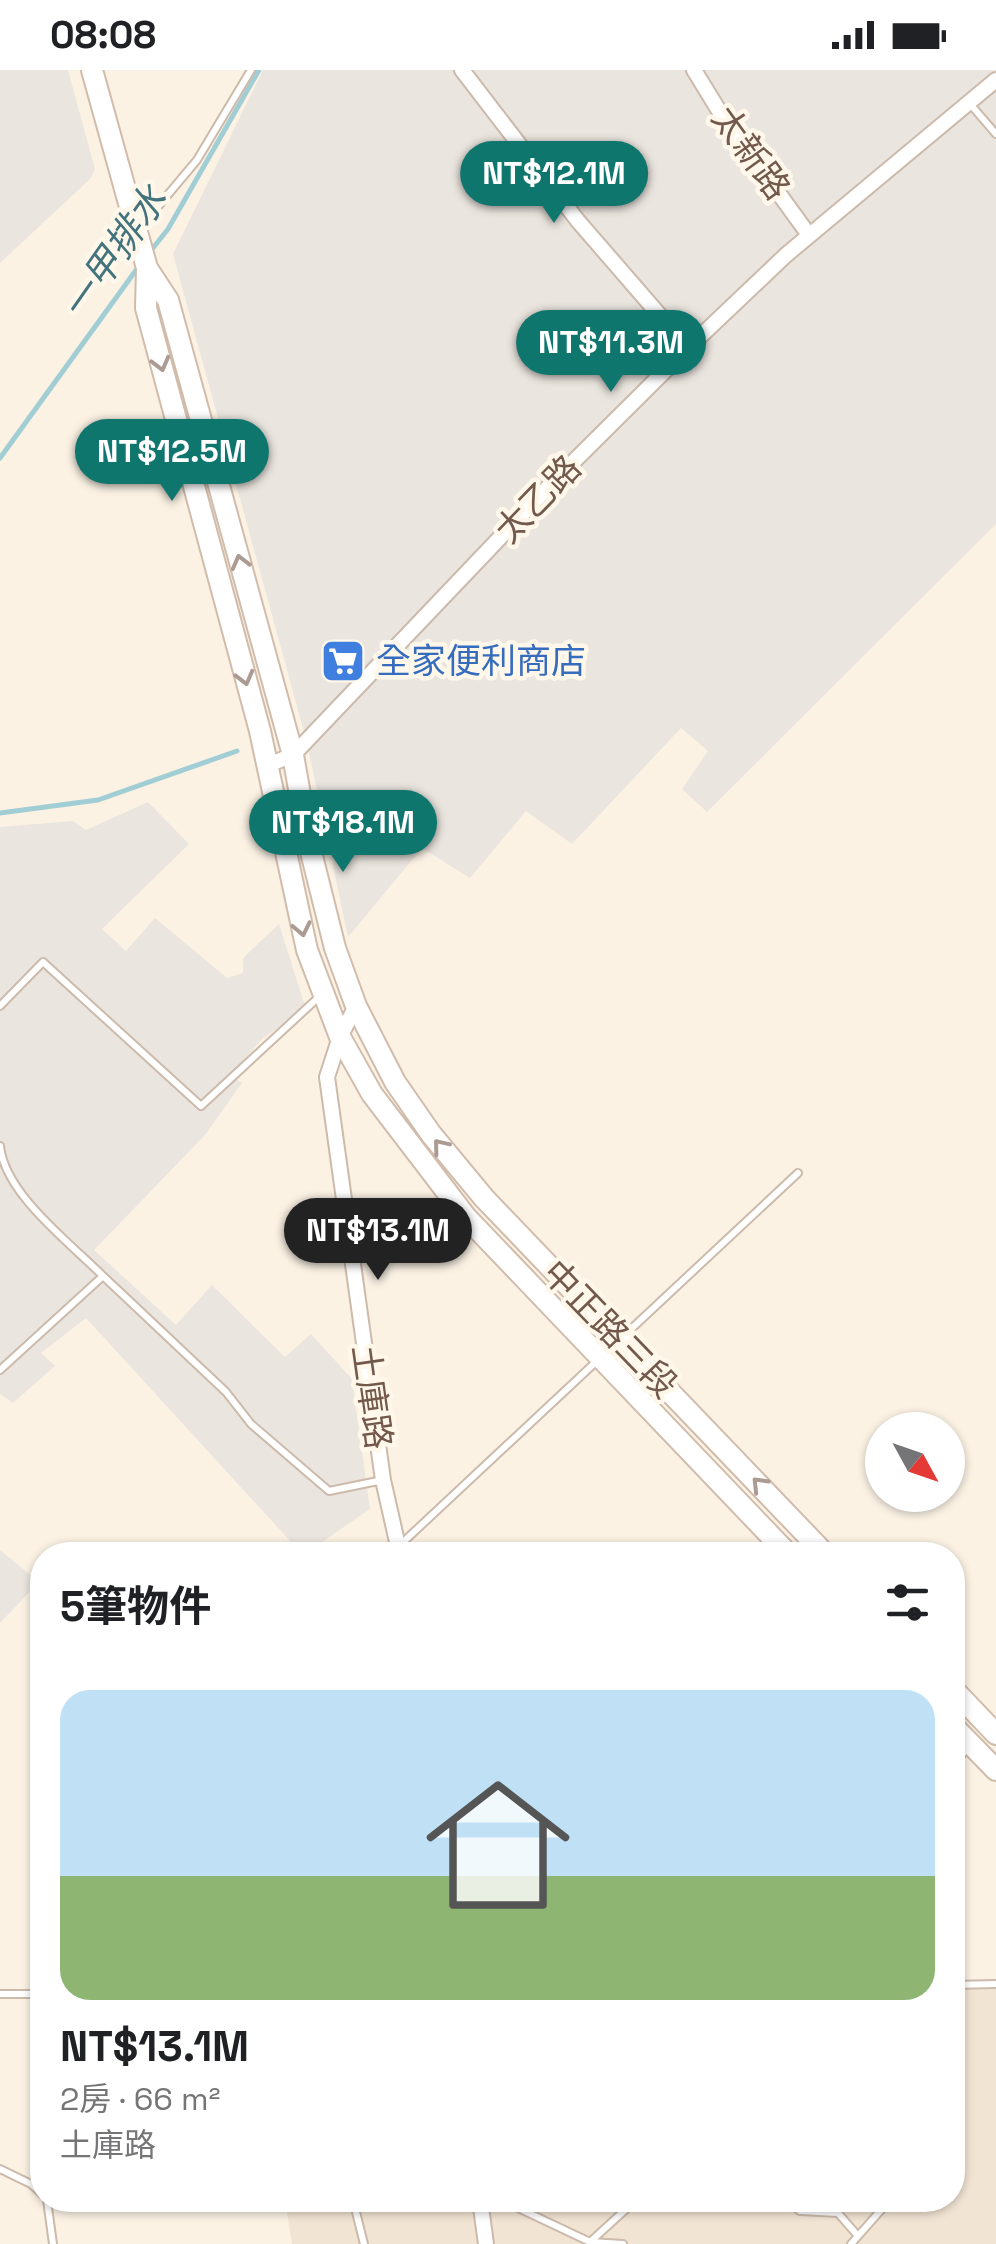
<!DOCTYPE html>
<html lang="zh-TW">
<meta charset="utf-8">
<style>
body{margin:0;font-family:"Space Grotesk","Noto Sans TC",sans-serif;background:#f6f6f6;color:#202124;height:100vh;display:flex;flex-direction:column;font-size:38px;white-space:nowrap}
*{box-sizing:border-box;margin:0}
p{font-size:32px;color:#757577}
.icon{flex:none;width:55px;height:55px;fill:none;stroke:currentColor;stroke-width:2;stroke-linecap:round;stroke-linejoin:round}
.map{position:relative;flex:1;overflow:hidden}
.side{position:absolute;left:30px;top:1472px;width:935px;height:670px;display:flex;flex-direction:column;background:#fff;border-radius:40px;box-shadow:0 2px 8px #0004}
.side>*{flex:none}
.needle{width:65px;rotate:130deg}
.fabs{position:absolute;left:865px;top:1342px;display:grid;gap:20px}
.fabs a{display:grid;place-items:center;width:100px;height:100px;border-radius:50%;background:#fff;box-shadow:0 2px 8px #0004;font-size:50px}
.price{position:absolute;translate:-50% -85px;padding:0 22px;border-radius:35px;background:#0f766e;color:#fff;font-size:32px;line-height:65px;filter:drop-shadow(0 2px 5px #0008)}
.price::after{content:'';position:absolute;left:50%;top:60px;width:30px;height:22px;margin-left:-15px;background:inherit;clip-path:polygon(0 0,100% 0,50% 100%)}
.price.active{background:#222;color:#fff}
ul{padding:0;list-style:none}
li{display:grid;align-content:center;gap:20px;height:530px;padding:0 30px}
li+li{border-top:2px solid #e0e0e0}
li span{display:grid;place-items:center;height:310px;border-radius:30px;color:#555}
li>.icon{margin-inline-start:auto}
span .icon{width:180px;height:180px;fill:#fffc;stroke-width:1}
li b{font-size:42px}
h2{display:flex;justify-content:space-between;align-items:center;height:120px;padding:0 30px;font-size:42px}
.status{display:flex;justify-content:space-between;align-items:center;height:70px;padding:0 50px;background:#fff;direction:ltr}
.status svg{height:28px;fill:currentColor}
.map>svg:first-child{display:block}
</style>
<div class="status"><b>08:08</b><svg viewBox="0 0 49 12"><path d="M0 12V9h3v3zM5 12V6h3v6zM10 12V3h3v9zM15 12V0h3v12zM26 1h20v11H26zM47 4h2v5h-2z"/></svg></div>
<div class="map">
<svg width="996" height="2174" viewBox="0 0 996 2174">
<rect width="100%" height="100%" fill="#fbf2e4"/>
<!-- residential -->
<path fill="#f2e4d3" d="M953 1919H996V2174H292L285 2130H952Z"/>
<!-- industrial -->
<path fill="#ebe5df" d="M0 0H68L95 99 90 109 0 193Z
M263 0H996V454L707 742 682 719 708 681 681 658 572 774 526 741 470 808 422 778 348 867 307 673 173 184Z
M148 732 189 774 102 859 126 881 155 848 227 908 243 903V888L279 854 306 939 263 968 230 1005 242 1013 205 1065 94 1180 176 1255 212 1215 285 1287 311 1264 352 1309 370 1439 303 1485 86 1248 41 1283 55 1296 13 1333 0 1324V757L73 751 86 760Z
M0 1480 39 1512 0 1553Z"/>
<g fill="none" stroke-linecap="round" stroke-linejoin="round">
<!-- stream -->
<path stroke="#a1cdd5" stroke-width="5" d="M149 183 168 159 259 0
M0 388 139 196
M0 743 98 730 237 681"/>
<defs>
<path id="service" d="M971 35 996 64
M140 158 197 90 251 0
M0 936 43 892 201 1036 321 925
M0 1076C5 1124 69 1172 103 1206
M0 1300 103 1206 226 1322 251 1354 329 1421 383 1410
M400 1475 798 1103
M952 1695 967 1679
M952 1915 996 1914
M0 1924H42
M0 2099 31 2114 42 2124
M47 2130 53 2174
M353 2130 364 2174
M501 2130 590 2172 623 2174
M785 2130 800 2141 838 2143 858 2166
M590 2172 636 2130
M851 2174 889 2131"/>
<path id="minor" d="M462 0 578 151 688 278
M694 0 721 44 809 165
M268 695 293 685 552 413 688 278 786 185 996 10
M356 936 340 967 327 1007 383 1410 400 1485
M480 2130 486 2174"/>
<path id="secondary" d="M92 0 147 198 146 238 260 661 307 880 340 967 372 1024 466 1147 789 1485
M147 198 168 230 293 685 308 770 335 878 356 936 395 1012 431 1064 484 1128 826 1485
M952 1618 996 1664
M952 1655 996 1700"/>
</defs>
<!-- service casing -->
<use href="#service" stroke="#ccbaab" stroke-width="10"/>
<!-- minor casing -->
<use href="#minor" stroke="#ccbaab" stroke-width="18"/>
<!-- secondary casing -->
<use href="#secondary" stroke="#d1bcac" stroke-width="24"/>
<!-- service -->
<use href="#service" stroke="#fff" stroke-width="6"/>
<!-- minor -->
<use href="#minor" stroke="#fff" stroke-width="14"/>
<!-- secondary -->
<use href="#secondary" stroke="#fff" stroke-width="20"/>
</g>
<!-- one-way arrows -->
<defs><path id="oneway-chevron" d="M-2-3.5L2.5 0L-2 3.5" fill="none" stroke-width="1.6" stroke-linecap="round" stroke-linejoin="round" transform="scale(2.5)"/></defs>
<g stroke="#ab9b93">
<use href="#oneway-chevron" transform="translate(161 294) rotate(75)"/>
<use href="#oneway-chevron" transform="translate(240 492) rotate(-105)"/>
<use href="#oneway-chevron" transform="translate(245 608) rotate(75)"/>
<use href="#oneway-chevron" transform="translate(302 859) rotate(78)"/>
<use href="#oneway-chevron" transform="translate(440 1076) rotate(-129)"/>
<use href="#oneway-chevron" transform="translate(759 1414) rotate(-134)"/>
</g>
<!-- icons -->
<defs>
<symbol id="supermarket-square" viewBox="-11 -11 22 22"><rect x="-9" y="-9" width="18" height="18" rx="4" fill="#3f7fe0" stroke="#fef7ea"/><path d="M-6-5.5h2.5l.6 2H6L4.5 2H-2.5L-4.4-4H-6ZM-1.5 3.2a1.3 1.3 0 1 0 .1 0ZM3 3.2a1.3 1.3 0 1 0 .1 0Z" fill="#fff"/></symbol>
</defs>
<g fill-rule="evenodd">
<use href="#supermarket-square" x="318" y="566" width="50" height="50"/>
</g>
<g text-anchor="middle" stroke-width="9" stroke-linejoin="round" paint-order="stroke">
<!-- street labels -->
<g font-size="35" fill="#73594b" stroke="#fef7ea">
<text transform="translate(751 83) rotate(54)" y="12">太新路</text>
<text transform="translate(538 429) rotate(-46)" y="12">太乙路</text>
<text transform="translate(610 1259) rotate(46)" y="12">中正路三段</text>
<text transform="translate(372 1327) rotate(82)" y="12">土庫路</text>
</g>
<!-- shop labels -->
<g font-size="35" fill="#366cbe" stroke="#fef7ea" text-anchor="start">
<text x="376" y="603">全家便利商店</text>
</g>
<!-- water labels -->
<g font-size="38" font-style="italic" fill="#43747e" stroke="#fef7ea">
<text transform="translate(114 183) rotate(-55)" y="13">一甲排水</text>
</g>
</g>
</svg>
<div class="fabs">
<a><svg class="needle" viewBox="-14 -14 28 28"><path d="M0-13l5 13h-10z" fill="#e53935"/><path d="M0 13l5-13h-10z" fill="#757577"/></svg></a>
</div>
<b class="price" style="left:554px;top:156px">NT$12.1M</b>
<b class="price" style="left:611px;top:325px">NT$11.3M</b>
<b class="price" style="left:172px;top:434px">NT$12.5M</b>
<b class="price" style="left:343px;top:805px">NT$18.1M</b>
<b class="price active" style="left:378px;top:1213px">NT$13.1M</b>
<section class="side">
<h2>5筆物件<svg class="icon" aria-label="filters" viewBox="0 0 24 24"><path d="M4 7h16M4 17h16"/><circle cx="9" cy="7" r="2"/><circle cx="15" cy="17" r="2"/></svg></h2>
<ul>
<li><span style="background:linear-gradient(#bfe0f5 60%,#8fb573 0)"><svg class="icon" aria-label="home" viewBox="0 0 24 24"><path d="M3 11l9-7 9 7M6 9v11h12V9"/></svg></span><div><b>NT$13.1M</b><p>2房 · 66 m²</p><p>土庫路</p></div></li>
</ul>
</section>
</div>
